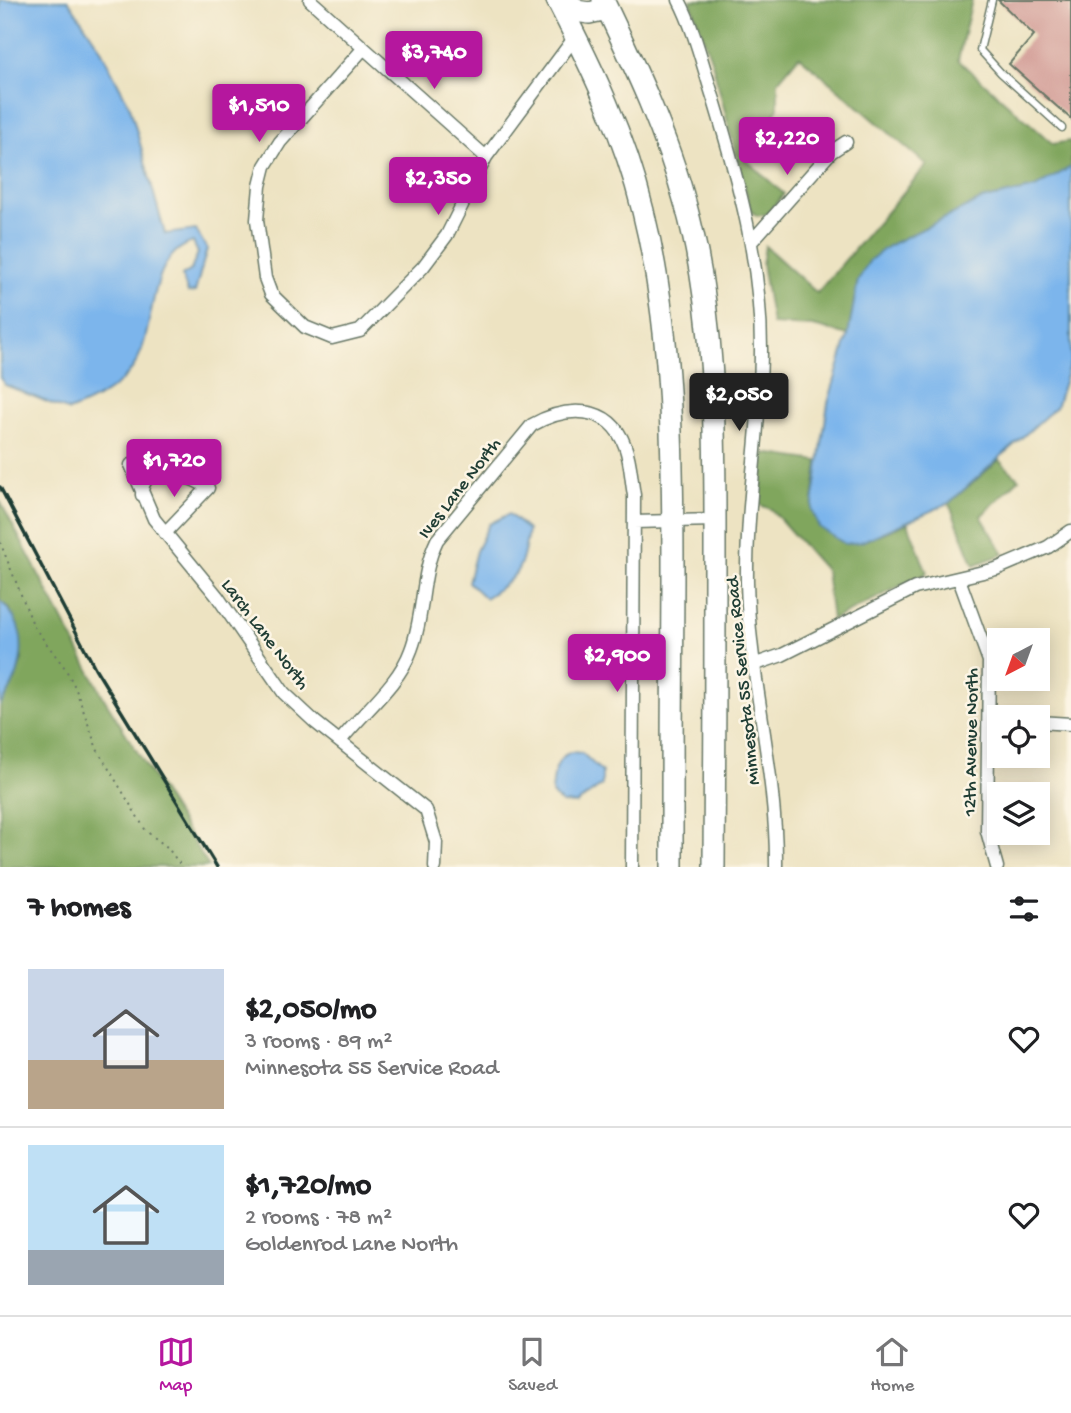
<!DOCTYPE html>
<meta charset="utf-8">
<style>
body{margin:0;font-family:"Gochi Hand",sans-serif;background:#f6f6f6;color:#202124;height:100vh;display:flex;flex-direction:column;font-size:26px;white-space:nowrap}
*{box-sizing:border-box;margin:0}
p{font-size:23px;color:#757577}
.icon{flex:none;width:38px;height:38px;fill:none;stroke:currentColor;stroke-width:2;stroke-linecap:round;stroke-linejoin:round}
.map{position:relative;height:867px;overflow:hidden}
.sheet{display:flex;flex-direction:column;background:#fff;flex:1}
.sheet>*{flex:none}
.needle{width:46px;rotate:221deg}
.buttons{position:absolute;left:987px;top:628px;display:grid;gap:14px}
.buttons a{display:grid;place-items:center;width:63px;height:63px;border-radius:0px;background:#fff;box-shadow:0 4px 18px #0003;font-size:35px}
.price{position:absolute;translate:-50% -60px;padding:0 16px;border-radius:7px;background:#b5179e;color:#fff;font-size:23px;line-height:46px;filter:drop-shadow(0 2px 4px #0008)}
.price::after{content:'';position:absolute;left:50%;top:42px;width:21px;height:16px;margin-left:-10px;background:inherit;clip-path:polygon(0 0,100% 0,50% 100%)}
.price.selected{background:#222;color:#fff}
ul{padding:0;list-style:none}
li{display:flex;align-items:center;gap:21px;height:175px;padding:0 28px}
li+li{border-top:2px solid #e0e0e0}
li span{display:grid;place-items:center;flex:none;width:196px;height:140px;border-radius:0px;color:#555}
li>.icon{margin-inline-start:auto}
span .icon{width:84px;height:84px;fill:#fffc;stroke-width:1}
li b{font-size:30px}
h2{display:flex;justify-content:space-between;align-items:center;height:84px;padding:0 28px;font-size:30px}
.menu{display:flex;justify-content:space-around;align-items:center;height:98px;border-top:2px solid #e0e0e0;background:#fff;font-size:19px;color:#757577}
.menu a{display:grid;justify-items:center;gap:4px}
.menu .selected{color:#b5179e}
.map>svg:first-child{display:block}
</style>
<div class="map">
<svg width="1071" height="867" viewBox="0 0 1071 867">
<rect width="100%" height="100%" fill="#fcf5e5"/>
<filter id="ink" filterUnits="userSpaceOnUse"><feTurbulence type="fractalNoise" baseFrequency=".0143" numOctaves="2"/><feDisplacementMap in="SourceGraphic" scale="14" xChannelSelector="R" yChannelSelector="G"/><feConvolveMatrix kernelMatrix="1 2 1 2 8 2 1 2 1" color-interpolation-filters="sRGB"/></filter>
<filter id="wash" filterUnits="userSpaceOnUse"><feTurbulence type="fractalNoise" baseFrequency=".00686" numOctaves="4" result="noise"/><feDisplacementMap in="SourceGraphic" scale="28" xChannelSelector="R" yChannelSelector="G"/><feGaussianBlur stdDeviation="1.57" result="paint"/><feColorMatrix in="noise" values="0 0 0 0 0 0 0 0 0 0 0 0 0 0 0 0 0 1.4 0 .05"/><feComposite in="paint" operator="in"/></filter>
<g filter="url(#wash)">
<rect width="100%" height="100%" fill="#ede3c2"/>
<!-- forest -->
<path fill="#80a65d" stroke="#507248" stroke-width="2" d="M690 0H972L958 60 1053 144 1071 141V167L1035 188 981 200 888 246 858 280 848 335 813 326 772 324 762 264 765 246 817 293 927 165 799 56 778 81V108L744 158 784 194 767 214 757 216 751 211 712 62Z
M764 453 818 461 812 510 861 542 908 523 927 573 832 620 826 571 771 509 760 505Z
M999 460 1019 479 981 516 1004 554 974 565 949 503Z
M0 501 105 700 209 867H0V705L15 680 22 659 10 609 0 601Z"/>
<!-- water -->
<path fill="#7bb5ec" stroke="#4d7990" stroke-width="2" d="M0 0H68L100 48 130 107 165 234 196 230 207 249 195 292 188 293 182 276 191 270 198 253 193 242C143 258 159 332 132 369 116 390 93 401 69 411L5 385 0 378Z
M1071 167V360L1056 407 949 503 861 542 845 544 819 527 812 510 828 403 848 335 858 280 870 260 888 246 981 200 1035 188Z
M509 514 528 530C522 571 519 576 485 598L468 582 476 551 489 524Z
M0 601C33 629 24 674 0 705Z
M571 752 582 753 602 772V785L576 804 562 803 552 794C553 779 554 758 571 752Z"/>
<g id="blocks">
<!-- building -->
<path fill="#d29b95" d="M998 0H1071V119L1009 64 1034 35Z"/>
</g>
</g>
<g filter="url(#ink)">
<use href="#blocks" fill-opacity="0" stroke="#677766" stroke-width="2"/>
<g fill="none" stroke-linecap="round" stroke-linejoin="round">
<defs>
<path id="service" d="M992 0 980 50 1001 73 1062 128"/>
<path id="minor" d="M310 0 486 157
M679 0C695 31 703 67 714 100 739 183 761 262 761 349 761 427 746 504 747 582 749 678 777 771 776 867
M363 49 280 142 265 166 260 186 257 220 265 278 271 294 305 327 332 338 360 331 423 267 447 235 486 157 575 37
M752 241 831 152 846 142
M131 465 154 519 217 596 284 693 315 722 426 810 436 842 435 867
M142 495C141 459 191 475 208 488L165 533
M634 522 715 520
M959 579 989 661 987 831 997 867
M756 664 782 655 915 588 996 569 1048 547 1071 531
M1038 722 1071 724
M341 740C363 712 399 684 411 650 425 614 420 575 437 540L532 425C565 406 609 403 625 446 631 462 631 479 634 495L632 867"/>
<path id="trunk" d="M557 0C592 68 625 136 643 211 673 332 673 456 673 580 672 676 672 771 672 867
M567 0 576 11 589 13 607 9
M603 0C635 67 667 134 686 206 717 319 715 438 715 554 715 658 715 763 714 867"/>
</defs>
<!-- service casing -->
<use href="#service" stroke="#677766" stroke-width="9"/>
<!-- minor casing -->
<use href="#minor" stroke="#677766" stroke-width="15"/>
<!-- trunk casing -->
<use href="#trunk" stroke="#677766" stroke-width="24"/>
<!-- path -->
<path stroke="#677766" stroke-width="2" stroke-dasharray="2 5" stroke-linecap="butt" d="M0 542 34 627 65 668 75 687 97 749 146 831 167 847 182 867"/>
<!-- service -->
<use href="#service" stroke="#fff" stroke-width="6"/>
<!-- minor -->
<use href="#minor" stroke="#fff" stroke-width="12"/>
<!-- trunk -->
<use href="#trunk" stroke="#fff" stroke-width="21"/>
<!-- rail -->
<path stroke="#1f3d34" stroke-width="3.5" d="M0 487 95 668 217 867"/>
</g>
</g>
<g text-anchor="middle" stroke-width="5" stroke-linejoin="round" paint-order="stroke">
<!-- street labels -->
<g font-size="19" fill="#1f3d34" stroke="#fcf5e5">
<text transform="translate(458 487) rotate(-52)" y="7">Ives Lane North</text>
<text transform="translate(267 633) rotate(53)" y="7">Larch Lane North</text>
<text transform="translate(741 681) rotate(-96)" y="7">Minnesota 55 Service Road</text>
<text transform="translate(969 742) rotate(-89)" y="7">12th Avenue North</text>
</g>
</g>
</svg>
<div class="buttons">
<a><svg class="needle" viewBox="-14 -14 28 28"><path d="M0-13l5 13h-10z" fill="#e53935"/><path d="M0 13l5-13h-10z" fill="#757577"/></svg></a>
<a><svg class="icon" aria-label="locate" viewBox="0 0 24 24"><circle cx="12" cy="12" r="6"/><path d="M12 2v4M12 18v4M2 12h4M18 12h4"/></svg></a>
<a><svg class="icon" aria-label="layers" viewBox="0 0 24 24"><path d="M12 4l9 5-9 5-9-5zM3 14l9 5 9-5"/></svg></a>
</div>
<b class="price" style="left:434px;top:91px">$3,740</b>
<b class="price" style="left:259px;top:144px">$1,510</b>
<b class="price" style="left:787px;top:177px">$2,220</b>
<b class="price" style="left:438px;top:217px">$2,350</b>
<b class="price selected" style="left:739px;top:433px">$2,050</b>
<b class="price" style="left:174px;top:499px">$1,720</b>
<b class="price" style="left:617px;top:694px">$2,900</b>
</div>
<section class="sheet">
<h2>7 homes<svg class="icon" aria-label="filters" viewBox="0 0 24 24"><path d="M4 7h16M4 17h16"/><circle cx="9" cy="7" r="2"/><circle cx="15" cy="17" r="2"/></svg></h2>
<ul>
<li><span style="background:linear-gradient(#c9d6e8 65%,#b9a48a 0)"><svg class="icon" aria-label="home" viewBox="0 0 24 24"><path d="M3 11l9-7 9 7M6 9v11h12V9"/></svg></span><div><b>$2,050/mo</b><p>3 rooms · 89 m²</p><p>Minnesota 55 Service Road</p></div><svg class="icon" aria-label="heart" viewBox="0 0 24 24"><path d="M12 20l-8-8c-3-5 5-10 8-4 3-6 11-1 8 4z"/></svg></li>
<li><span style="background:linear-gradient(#bfe0f5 75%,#9aa5b1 0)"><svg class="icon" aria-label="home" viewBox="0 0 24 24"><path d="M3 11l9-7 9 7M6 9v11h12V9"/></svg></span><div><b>$1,720/mo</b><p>2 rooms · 78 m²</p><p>Goldenrod Lane North</p></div><svg class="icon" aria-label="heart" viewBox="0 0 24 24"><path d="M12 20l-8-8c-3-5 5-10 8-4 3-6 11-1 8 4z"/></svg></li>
</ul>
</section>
<nav class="menu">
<a class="selected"><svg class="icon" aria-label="map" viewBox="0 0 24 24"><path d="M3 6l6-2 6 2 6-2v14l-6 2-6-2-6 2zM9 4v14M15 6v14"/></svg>Map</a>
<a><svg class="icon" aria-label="saved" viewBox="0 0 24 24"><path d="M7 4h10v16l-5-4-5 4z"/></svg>Saved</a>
<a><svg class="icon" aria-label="home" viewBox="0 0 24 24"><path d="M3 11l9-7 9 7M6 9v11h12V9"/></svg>Home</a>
</nav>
